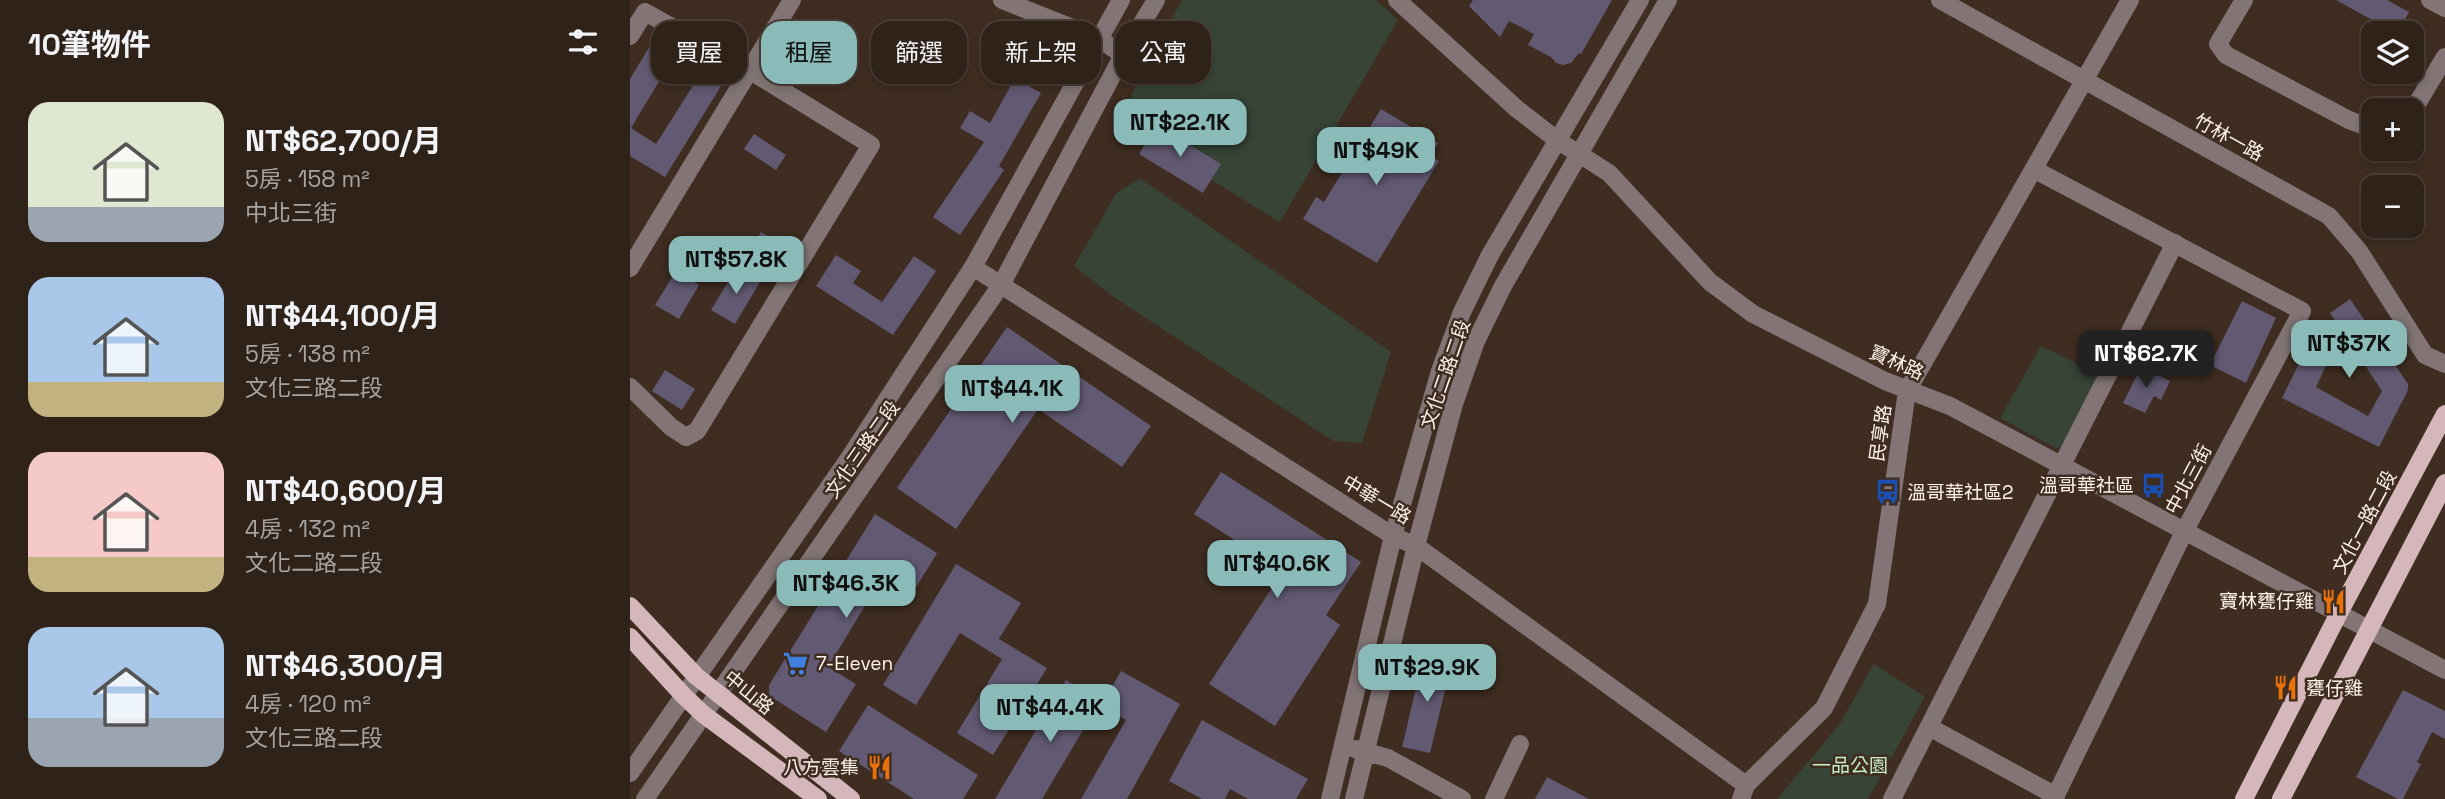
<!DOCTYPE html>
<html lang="zh-TW">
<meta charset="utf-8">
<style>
body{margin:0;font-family:"Space Grotesk","Noto Sans TC",sans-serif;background:#372a22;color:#f1f3f6;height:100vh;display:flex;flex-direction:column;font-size:26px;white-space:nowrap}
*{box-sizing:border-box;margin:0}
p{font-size:23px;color:#a7a4a2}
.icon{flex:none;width:38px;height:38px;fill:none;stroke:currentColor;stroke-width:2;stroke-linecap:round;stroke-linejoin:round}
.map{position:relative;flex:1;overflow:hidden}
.sheet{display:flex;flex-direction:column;background:#2f2219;width:630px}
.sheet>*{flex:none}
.hud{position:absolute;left:21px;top:21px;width:665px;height:63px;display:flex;gap:14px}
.controls{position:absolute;left:1731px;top:21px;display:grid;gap:14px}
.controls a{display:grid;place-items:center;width:63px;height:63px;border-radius:14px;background:#2f2219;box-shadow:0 4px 10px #0003,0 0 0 2px #4a3f38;font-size:35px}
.price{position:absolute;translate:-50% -60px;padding:0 16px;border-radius:14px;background:#8bbbb9;color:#111;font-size:23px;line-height:46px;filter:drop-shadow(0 2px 4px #0008)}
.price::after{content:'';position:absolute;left:50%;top:42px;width:21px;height:16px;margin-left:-10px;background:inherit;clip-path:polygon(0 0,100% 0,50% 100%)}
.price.active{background:#222;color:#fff}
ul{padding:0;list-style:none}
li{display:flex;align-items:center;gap:21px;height:175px;padding:0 28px}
li span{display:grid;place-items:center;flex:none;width:196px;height:140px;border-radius:21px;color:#555}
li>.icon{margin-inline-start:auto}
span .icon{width:84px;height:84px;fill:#fffc;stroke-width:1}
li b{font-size:30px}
h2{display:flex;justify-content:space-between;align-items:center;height:84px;padding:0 28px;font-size:30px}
.chip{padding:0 24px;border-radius:21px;background:#2f2219;box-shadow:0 4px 10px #0003,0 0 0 2px #4a3f38;font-size:24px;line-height:63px}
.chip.active{background:#8bbbb9;color:#111}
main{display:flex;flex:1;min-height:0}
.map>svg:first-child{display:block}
</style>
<main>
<section class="sheet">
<h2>10筆物件<svg class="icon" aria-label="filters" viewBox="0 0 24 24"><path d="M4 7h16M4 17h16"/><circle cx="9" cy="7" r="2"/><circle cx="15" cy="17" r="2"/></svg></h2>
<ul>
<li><span style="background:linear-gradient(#dfe7d0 75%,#9aa5b1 0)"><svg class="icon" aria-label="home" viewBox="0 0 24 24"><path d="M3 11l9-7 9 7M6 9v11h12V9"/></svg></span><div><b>NT$62,700/月</b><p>5房 · 158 m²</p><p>中北三街</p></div></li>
<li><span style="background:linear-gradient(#a9c7e8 75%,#c2b280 0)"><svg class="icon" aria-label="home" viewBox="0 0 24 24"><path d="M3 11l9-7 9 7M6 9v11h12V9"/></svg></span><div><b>NT$44,100/月</b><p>5房 · 138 m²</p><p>文化三路二段</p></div></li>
<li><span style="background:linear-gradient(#f6c9c9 75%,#c2b280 0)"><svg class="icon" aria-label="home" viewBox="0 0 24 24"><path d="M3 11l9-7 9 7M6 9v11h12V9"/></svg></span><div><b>NT$40,600/月</b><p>4房 · 132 m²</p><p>文化二路二段</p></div></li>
<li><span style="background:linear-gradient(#a9c7e8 65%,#9aa5b1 0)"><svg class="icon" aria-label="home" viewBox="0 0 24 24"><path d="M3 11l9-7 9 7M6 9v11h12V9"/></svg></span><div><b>NT$46,300/月</b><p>4房 · 120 m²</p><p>文化三路二段</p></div></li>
</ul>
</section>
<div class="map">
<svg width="1815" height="799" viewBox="0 0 1815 799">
<rect width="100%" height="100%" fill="#3f2d21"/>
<!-- green -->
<path fill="#374436" d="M552 0H746L768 20 650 222 487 122Z
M510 178 761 352 732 443 703 441 481 295 444 266 486 194Z
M1411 346 1475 377 1431 449 1426 448 1370 418Z
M1244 664 1295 697 1238 799H1147L1209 725Z"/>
<!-- building -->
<path fill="#625a73" d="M843 0H982L951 54 949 53 941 63 933 65 926 63 921 57 898 45 904 34 879 21 870 37 839 6Z
M1706 0H1757L1779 12 1768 33H1740L1746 22Z
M20 46 42 60 1 128 26 144 76 65 96 78 35 177 0 156V79Z
M385 78 411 93 369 166 374 170 330 235 303 217 354 142 330 128 340 111 360 123Z
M751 109 808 143 800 156 809 161 747 263 673 219 686 197 694 202Z
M527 125 591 164 573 193 509 154Z
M124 134 156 155 146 170 114 149Z
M131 232 159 249 147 267 120 250Z
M206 255 231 271 223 283 252 302 284 256 306 271 263 335 186 286Z
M107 267 130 282 105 324 81 310Z
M46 271 69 285 49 319 25 305Z
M1720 299 1778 384V390L1749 447 1652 398 1684 333 1706 344 1686 387 1738 416 1752 391 1700 313Z
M1612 301 1646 318 1616 383 1580 365Z
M377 327 521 426 492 467 408 409 326 529 267 488Z
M1511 367 1540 381 1531 400 1524 396 1515 413 1493 403Z
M35 370 65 389 52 410 22 391Z
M591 472 731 562 696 615 710 625 645 726 579 684 653 571 564 514Z
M245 514 307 553 279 599 250 581 198 667 226 684 196 732 143 698 139 694V685Z
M326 564 391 603 369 639 417 668 363 755 327 733 372 659 330 633 286 705 253 685Z
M794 655 822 661 800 753 772 747Z
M491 671 550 704 497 799H451L496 720 471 706Z
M436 680 471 700 412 799H365Z
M1773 690 1815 711V739L1802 732 1787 762 1791 764 1773 799H1768L1726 777Z
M238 705 348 775 333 799H284L209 751Z
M572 720 678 779 666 799H618L600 789 595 799H572L539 781Z
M917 777 959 799H905Z"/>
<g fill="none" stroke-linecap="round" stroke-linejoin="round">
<!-- minor -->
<path stroke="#837576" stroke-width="18" d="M372 0 468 38 493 55
M767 0 887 109 927 140 979 173 1080 282 1123 314 1255 381 1320 406 1815 670
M1310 0 1699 216 1729 251 1795 355 1815 364
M1614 0 1588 44 1596 55 1719 120 1743 129
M1800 0 1815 8
M0 36 15 12 119 70 241 145 67 431 56 437 41 427 0 387
M1782 112 1815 57
M1405 170 1672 311 1554 532 1424 799
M343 267 763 536 786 546 1116 785
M0 268 162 0
M1299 727 1426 796
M725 749 758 758 832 799
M0 773 220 457 343 267 491 0
M15 799 371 285 493 55 526 0
M700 799 763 536 810 371 832 312 860 255 1010 0
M724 799 786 546 824 404 846 341 873 286 1038 0
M864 799 890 744
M1111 799 1116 785 1194 708 1247 604 1277 391 1500 0
M1262 799 1545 243"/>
<!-- major -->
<path stroke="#d5b7bb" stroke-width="18" d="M0 606 66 676 221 799
M0 637 53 695 73 714 188 799
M1614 799 1709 613 1815 414
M1651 799 1815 483"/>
</g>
<!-- icons -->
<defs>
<symbol id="bus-bare" viewBox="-9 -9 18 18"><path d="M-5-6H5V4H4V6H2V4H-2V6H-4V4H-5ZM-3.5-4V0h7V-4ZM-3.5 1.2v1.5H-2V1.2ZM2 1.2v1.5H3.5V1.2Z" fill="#1a4fb4" stroke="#3f2d21" stroke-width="2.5" paint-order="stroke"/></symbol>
<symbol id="restaurant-bare" viewBox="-9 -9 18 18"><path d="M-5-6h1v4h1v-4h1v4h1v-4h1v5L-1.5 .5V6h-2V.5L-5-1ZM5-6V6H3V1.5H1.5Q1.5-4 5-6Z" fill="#e8710a" stroke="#3f2d21" stroke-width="2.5" paint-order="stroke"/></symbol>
<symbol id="supermarket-bare" viewBox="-9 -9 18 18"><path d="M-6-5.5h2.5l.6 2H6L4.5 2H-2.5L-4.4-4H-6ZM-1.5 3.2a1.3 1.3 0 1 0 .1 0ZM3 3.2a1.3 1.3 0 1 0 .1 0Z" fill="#3f7fe0" stroke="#3f2d21" stroke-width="2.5" paint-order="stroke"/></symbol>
</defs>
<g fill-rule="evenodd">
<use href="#bus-bare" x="1506" y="468" width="35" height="35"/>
<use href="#bus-bare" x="1240" y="474" width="35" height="35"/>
<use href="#restaurant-bare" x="1686" y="584" width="35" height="35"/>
<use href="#supermarket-bare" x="148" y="646" width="35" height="35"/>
<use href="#restaurant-bare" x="1638" y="670" width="35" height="35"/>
<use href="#restaurant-bare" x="232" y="750" width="35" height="35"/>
</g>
<g text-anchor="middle" stroke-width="5" stroke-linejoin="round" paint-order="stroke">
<!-- street labels -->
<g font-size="19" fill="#fef2eb" stroke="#3f2d21">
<text transform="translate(1599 137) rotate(29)" y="7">竹林一路</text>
<text transform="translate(1267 362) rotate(24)" y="7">寶林路</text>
<text transform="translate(815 374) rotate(-71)" y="7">文化二路二段</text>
<text transform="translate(1250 433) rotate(-82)" y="7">民享路</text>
<text transform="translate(232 449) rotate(-55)" y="7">文化三路二段</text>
<text transform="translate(1558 479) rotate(-62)" y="7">中北三街</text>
<text transform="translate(747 499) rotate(31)" y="7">中華一路</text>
<text transform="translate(1734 522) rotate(-62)" y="7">文化一路二段</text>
<text transform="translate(119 692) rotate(39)" y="7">中山路</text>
</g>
<!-- poi labels -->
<g font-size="19" fill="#fef2eb" stroke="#3f2d21" text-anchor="end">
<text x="1504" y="492">溫哥華社區</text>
<text x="1277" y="499" text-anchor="start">溫哥華社區2</text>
<text x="1684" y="608">寶林甕仔雞</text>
<text x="186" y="670" text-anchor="start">7-Eleven</text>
<text x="1676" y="695" text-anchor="start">甕仔雞</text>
<text x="229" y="774">八方雲集</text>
</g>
<!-- park labels -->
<g font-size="19" fill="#c6eec3" stroke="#3f2d21">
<text x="1220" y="772">一品公園</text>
</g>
</g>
</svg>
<div class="controls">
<a><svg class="icon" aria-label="layers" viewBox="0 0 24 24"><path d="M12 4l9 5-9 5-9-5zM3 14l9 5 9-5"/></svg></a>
<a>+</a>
<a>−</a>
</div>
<b class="price" style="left:550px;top:159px">NT$22.1K</b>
<b class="price" style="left:746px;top:187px">NT$49K</b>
<b class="price" style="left:106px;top:296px">NT$57.8K</b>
<b class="price" style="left:1719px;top:380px">NT$37K</b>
<b class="price active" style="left:1516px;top:390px">NT$62.7K</b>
<b class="price" style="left:382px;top:425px">NT$44.1K</b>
<b class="price" style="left:647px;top:600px">NT$40.6K</b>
<b class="price" style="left:216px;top:620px">NT$46.3K</b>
<b class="price" style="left:797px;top:704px">NT$29.9K</b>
<b class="price" style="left:420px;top:744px">NT$44.4K</b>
<div class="hud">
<a class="chip">買屋</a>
<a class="chip active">租屋</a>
<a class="chip">篩選</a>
<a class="chip">新上架</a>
<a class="chip">公寓</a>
</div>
</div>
</main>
